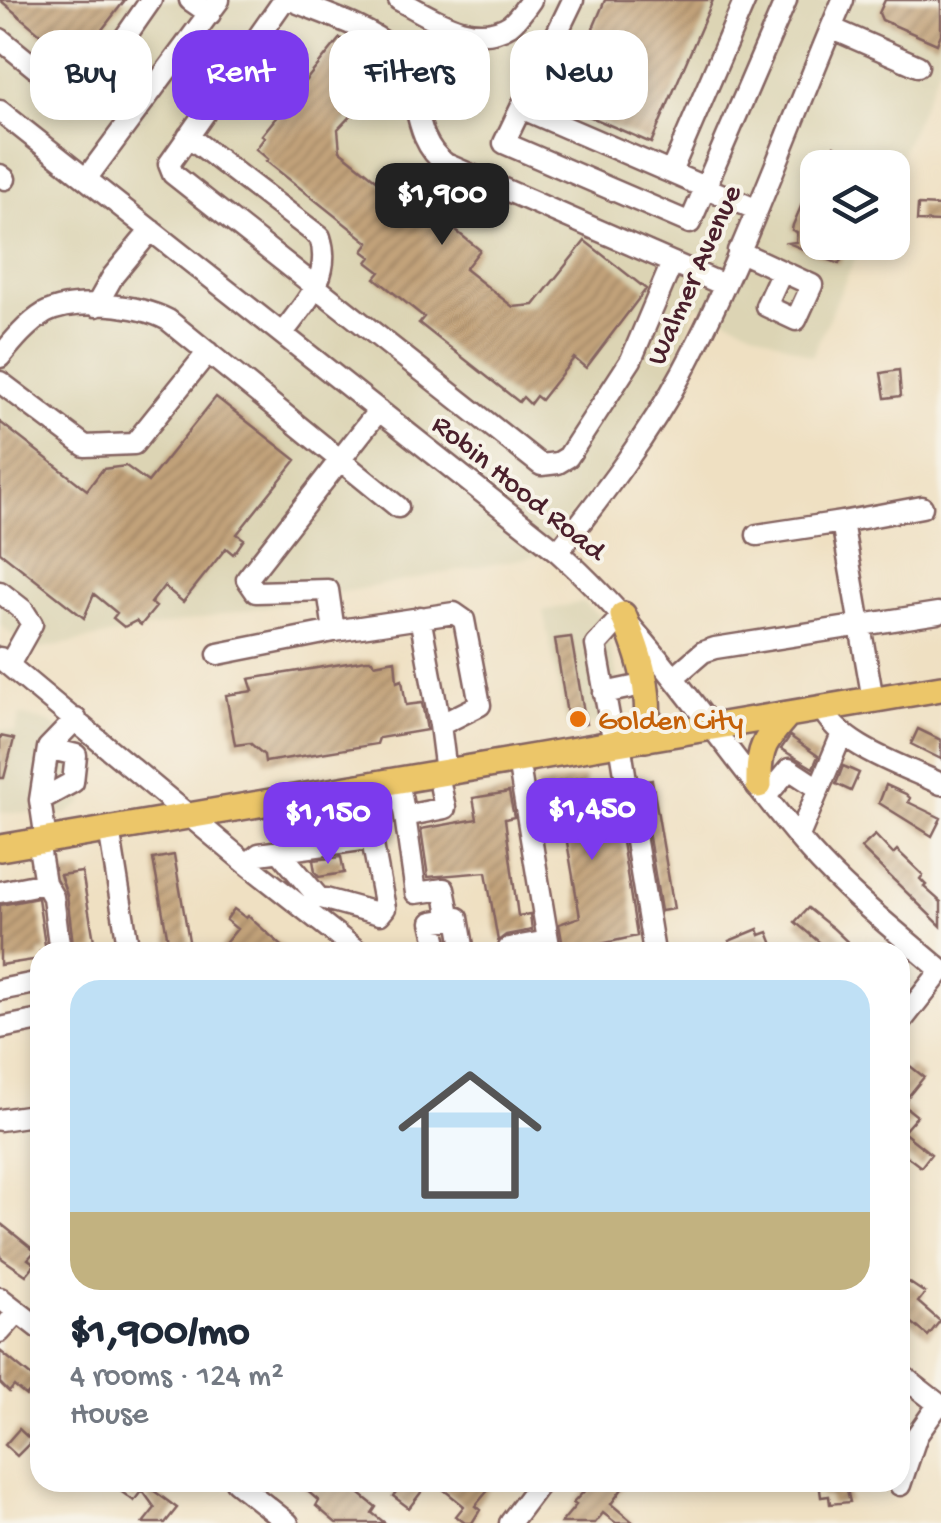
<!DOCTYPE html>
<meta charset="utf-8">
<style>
body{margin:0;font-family:"Gochi Hand",sans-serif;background:#f6f6f7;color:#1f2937;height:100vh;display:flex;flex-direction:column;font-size:38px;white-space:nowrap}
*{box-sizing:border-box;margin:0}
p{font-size:32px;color:#747a83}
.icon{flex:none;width:55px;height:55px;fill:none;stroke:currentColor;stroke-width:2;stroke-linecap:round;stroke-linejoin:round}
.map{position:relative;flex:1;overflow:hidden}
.drawer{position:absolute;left:30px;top:942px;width:880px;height:550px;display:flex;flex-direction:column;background:#fff;border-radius:30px;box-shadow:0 5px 15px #0003}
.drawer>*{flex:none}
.banner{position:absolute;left:30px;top:30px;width:882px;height:90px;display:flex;gap:20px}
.controls{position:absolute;left:800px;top:150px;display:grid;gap:20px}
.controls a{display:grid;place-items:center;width:110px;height:110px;border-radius:20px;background:#fff;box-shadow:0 5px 15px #0003;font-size:50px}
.price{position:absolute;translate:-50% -85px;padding:0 22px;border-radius:20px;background:#7c3aed;color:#fff;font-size:32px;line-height:65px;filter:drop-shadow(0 2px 5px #0008)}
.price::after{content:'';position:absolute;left:50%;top:60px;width:30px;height:22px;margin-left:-15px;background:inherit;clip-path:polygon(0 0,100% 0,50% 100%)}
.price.selected{background:#222;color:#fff}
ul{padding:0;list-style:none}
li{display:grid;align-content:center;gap:20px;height:530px;padding:0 40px}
li span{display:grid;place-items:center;height:310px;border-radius:30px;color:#555}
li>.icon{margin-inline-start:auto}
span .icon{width:180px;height:180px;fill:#fffc;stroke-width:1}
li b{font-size:42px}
.tag{padding:0 35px;border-radius:30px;background:#fff;box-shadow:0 5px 15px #0003;font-size:35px;line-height:90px}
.tag.selected{background:#7c3aed;color:#fff}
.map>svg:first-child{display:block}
</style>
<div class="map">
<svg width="941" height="1523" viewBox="0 0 941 1523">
<defs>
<pattern id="building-hatch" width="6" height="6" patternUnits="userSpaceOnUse" patternTransform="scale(2.5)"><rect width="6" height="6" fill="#c2a37a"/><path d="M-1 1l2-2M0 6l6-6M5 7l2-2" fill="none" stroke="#a08464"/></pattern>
</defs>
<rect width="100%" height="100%" fill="#f7f3e8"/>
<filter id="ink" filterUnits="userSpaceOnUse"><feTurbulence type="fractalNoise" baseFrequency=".01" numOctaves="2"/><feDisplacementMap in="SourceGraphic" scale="20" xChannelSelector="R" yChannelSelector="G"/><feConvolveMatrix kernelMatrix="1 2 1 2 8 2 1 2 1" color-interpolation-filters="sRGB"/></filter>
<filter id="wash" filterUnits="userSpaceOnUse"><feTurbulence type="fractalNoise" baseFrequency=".0048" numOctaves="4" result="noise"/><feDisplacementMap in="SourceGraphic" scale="40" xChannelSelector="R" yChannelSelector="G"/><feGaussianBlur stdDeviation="2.25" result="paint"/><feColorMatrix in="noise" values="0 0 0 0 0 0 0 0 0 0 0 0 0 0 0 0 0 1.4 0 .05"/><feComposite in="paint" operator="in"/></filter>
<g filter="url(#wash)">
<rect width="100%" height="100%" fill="#efe0c2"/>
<!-- built -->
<path fill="#dcd4b4" d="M0 0H941V63L893 173 892 168H818V242L862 243 812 356 696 305 671 375 614 463 537 556 32 650 0 625Z
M583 602 603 619 627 717 567 729 543 611Z
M20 715 50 723 84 747 93 767 82 804 66 814 0 812V729L15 732Z"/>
<g id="blocks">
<!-- building -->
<path fill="url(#building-hatch)" d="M0 0H125L101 31 45 38Z
M605 0H713L651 143 561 104Z
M885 0H941V34L937 44 882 20 879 13Z
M340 38 382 72 374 83 379 86 338 129 340 151 399 198 405 190 416 199 437 189 440 198 431 211 480 250 465 269 513 307 534 305 585 241 646 289 586 368 574 358 541 400 536 396 530 404 523 397 519 402 419 323 424 317 375 278 380 272 367 262 371 257 363 251 369 243 266 161 268 159 256 149 265 137 262 135Z
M834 146 851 153 848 158 870 167 818 168V242H849L839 264 788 243 796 242 797 232 792 230 793 225 823 155 826 151 831 153Z
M918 205 941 206V222L917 221Z
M899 370 901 396 885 398 881 373Z
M216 397 296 460 237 534 244 539 238 548 233 554 226 548 183 602 164 586 151 603 156 607 141 625 136 621 124 627 113 618 117 613 94 594 84 618 0 552V422L87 490 103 469 126 466 148 482Z
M571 637 586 724 569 727 555 639Z
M366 660H372L374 664 395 660 397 682 402 680 406 705 422 703 427 730 379 738 377 744 265 762 264 755 250 743 235 745 226 695 253 691 249 679Z
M918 729 941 740V759L911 744Z
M0 736 14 739 4 778H0Z
M790 736 818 756 813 768 781 749Z
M843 766 859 773 851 791 836 784Z
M585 777 587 790 613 786 637 936 564 952 559 924 580 917 562 813 541 815 536 786Z
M652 780 674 909 661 911 640 782Z
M886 785 906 794 910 798 908 802 941 818 932 836 879 803Z
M509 792 514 817 505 819 518 916 530 914 532 930 506 935 498 941 486 872 428 877 421 829 477 819 473 798Z
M875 835 893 854 897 850 923 875 920 879 926 885 924 887 941 902V926L861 848Z
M174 855 191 952H170L153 859Z
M341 857 344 873 319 877 315 872 313 860Z
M82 872 96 952H74L67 895 60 875Z
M38 898 46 952H40V959L0 965V905Z
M808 908 834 929 858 952H831L795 922Z
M234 909 246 918 248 916 289 952H218L237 929 226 920Z
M758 929 760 935 768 932 776 952H734L729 941Z
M910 1066 924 1077 902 1104 917 1116 903 1132 931 1154 921 1167 900 1151V1078Z
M0 1223 35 1251 28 1259 35 1264 26 1275 0 1257Z
M904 1279 925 1293 918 1302 940 1321 928 1336 900 1313V1285Z
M0 1351 38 1382 26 1396 14 1386 9 1392 0 1383Z
M19 1429 32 1441 17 1456 5 1445Z
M125 1482H148L146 1485 177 1508 165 1523H143L155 1508 142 1490 134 1501 119 1490Z
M297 1482H345L376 1507 372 1513 385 1523H336L316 1506 319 1501Z
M403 1482H429L409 1508 393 1496Z
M434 1482H495L475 1506 480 1510 472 1523H465L456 1516 464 1506Z
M593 1482H627L611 1504 634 1523H616L603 1513 595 1523H561L576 1505 573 1503Z
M819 1482H845L850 1502 830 1504 829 1496 821 1497Z"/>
</g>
</g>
<g filter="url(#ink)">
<use href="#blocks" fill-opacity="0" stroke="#846360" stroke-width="2.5"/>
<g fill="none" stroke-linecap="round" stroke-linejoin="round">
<defs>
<path id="minor" d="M190 0 210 14
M284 0 169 164 173 174 541 465 558 463 568 457 631 360 672 263
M291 0C319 12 368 27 390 47 423 79 407 136 446 164L724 285
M399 0C431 17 474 48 510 25 518 19 525 8 531 0
M573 0 504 143 690 223 786 0
M831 28 918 66
M0 39 75 100 82 99 151 0
M521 108 755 209
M0 111 558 552C658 641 724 752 810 851 849 895 897 932 941 970
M188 136 320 237C333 277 304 304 282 334
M671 172 745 0
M0 175 5 179
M86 179 219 0
M738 251 812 285 796 320 766 306 782 271
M96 306 113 276 151 230
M0 357C13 341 27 324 45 313 75 297 140 305 168 320L398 507
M0 382 85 446 134 444 208 352
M379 410 247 579 256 592 328 590 334 631 454 613 464 620 480 705 440 725 446 772
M757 535 842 522
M558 552C603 494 648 436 683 371 746 252 790 123 843 0
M0 592 23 610 32 624 9 665
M420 617 440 725
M218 654 334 631
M0 658 247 864 359 952
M674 677 703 652 715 648 938 613
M604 693 647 684
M873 700 842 522 922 507
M822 708C840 747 904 766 941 784
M620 743 654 952
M614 744 596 645 623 615
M518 760 550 952
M398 781 405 816 445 808 438 774
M767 795 789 769 818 788
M40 800 73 782 76 755 48 748
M405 816 416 893 444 889 450 919 432 922 439 952
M109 829 129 952
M799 836 842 734
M46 840 40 800 48 748 76 719
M38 841 45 883 53 897 60 952
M247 864 259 854 368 839 373 845 385 908 380 914 318 897 279 851
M0 892 45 883
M450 919 458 918 464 952
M510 952 509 948 548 941
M0 990 40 982
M900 1023 941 971
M0 1028 40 1020
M0 1120 40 1114
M0 1298 40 1329
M0 1332 18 1312
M900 1374 941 1406
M236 1482 288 1523
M900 1485 917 1435 939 1404
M510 1523 541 1482"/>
<path id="major" d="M623 615C641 657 652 692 646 739
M759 785C758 748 764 741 788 714
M0 848 941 688"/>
</defs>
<!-- minor casing -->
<use href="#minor" stroke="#846360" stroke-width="25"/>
<!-- major casing -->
<use href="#major" stroke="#846360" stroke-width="30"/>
<!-- minor -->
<use href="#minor" stroke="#fff" stroke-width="20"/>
<!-- major -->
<use href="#major" stroke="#ecc669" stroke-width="25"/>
</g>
</g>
<!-- markers -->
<circle fill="#e8710a" stroke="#f7f3e8" stroke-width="4" cx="578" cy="719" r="10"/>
<g text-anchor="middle" stroke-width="8" stroke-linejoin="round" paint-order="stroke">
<!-- street labels -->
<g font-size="30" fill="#4a1f2b" stroke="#f7f3e8">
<text transform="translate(692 274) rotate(-66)" y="10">Walmer Avenue</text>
<text transform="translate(520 486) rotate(39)" y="10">Robin Hood Road</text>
</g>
<!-- food labels -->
<g font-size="30" fill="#c56008" stroke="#f7f3e8" text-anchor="start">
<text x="598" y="729">Golden City</text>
</g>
</g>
</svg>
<div class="controls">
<a><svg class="icon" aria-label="layers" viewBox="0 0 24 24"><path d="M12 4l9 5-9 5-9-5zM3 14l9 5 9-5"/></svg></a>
</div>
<b class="price selected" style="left:442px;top:248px">$1,900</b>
<b class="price" style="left:592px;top:863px">$1,450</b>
<b class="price" style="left:328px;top:867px">$1,150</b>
<div class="banner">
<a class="tag">Buy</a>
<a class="tag selected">Rent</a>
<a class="tag">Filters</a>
<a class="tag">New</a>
</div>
<section class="drawer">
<ul>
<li><span style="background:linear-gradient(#bfe0f5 75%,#c2b280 0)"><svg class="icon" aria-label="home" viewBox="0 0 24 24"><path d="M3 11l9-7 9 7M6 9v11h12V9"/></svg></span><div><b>$1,900/mo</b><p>4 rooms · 124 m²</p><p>House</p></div></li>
</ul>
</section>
</div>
